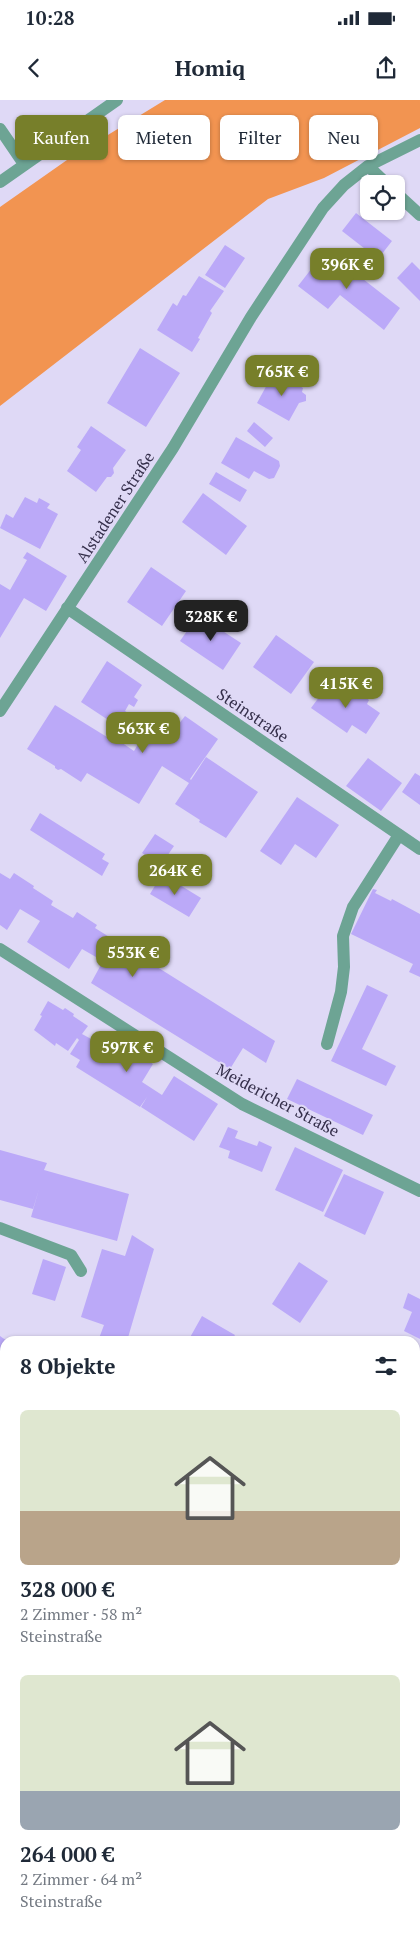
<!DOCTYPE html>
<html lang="de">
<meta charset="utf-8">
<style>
body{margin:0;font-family:"PT Serif",serif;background:#f6f6f7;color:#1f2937;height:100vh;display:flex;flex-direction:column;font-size:19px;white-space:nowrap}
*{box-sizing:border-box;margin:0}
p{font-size:16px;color:#747a83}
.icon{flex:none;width:28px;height:28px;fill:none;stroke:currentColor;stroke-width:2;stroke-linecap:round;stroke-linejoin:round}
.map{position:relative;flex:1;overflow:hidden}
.side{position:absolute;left:0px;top:1236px;width:420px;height:601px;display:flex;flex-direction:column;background:#fff;border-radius:15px 15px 0 0;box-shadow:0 1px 4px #0004}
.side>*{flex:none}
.banner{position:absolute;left:15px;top:15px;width:390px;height:45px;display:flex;gap:10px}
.fabs{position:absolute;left:360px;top:75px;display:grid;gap:10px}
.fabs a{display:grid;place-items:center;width:45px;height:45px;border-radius:8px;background:#fff;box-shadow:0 1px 4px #0004;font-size:25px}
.price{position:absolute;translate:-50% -42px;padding:0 11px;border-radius:10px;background:#777f2a;color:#fff;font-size:16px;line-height:32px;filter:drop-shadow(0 1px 2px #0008)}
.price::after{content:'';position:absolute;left:50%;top:30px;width:15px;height:11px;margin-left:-8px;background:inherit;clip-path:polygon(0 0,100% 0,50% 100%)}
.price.active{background:#222;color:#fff}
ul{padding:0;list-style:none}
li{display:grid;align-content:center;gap:10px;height:265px;padding:0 20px}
li span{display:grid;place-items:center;height:155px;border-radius:8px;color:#555}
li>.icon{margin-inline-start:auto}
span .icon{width:90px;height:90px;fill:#fffc;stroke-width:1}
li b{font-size:21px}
h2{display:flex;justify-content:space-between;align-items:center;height:60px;padding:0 20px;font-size:21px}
.chip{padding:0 18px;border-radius:8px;background:#fff;box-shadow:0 1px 4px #0004;font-size:18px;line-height:45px}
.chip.active{background:#777f2a;color:#fff}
.status{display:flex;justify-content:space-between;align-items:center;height:35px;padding:0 25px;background:#fff;direction:ltr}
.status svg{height:14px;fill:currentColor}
header{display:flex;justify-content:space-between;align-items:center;height:65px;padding:0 20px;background:#fff;font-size:22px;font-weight:700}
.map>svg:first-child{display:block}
</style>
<div class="status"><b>10:28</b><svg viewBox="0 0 49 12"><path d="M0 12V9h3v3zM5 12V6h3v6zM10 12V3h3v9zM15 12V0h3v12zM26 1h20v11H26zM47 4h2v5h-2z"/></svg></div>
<header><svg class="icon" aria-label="back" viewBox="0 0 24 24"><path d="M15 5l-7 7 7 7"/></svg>Homiq<svg class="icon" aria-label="share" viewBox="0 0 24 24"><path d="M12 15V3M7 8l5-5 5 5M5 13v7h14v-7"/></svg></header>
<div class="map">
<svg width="420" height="1837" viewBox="0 0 420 1837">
<rect width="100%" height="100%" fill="#dfd9f6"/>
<!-- green -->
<path fill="#f29451" d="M165 0H420V28L324 78 268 99 0 306V107L67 60Z"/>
<!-- building -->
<path fill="#bba9f8" d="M356 113 392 141 378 159 342 131Z
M225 145 245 158 225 188 205 175Z
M326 150 400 208 384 230 340 195 328 209 298 186Z
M412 162 420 170V201L397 178Z
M199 176 224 191 210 211 212 213 198 238 200 239 192 252 157 230 173 203 177 206 183 195 186 196Z
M140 248 180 273 146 327 107 303Z
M274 272 303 288 302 292 306 295V301L299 303 289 321 257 303Z
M254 322 273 338 265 347 247 331Z
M91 326 126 350 113 368 114 373 111 377H107L96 392 67 371 81 350 77 347Z
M236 337 279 361 280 366 274 378 269 379 254 371 249 379 221 363Z
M216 372 247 390 240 402 209 384Z
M203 393 247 426 226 455 182 422Z
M25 397 37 403 39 398 50 404 47 408 58 414 40 449 0 428 6 414 13 418Z
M27 452 67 476 46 511 24 498 0 538V484L10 490 27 460 23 458Z
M151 467 186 491 162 526 127 502Z
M198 515 241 543 223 570 180 541Z
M276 535 314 562 291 594 253 567Z
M107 561 142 585 134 597 138 600 134 607 129 604 125 611 149 628 160 613 178 625 185 616 218 639 190 679 191 680 206 657 258 692 226 738 199 722 200 720 175 704 189 683 162 666 139 704 87 673 81 682 61 669 58 670 55 668V666L27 649 55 605 107 637 109 634 134 651 140 641 81 602Z
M331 581 345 591 349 586 369 600 367 604 380 613 366 634 352 625 347 633 311 608Z
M368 658 402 683 381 711 346 686Z
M415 673 420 676V705L402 692Z
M297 697 339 725 316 758 295 744 281 765 260 751Z
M40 713 105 754 102 759 109 763 102 776 30 730Z
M155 734 174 746 161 765 142 753Z
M0 773 10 779 14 773 34 786 33 788 53 801 51 805 73 818 77 812 97 825 95 828 275 941 266 963 243 948 230 969 91 883 103 861 82 849 69 869 27 842 40 821 20 809 7 830 0 825Z
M162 774 201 798 189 817 150 794Z
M373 789 377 790 375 793 391 801 392 799 420 814V877L409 872 413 864 351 834Z
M367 885 388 895 362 949 396 966 386 986 331 961Z
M48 901 63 910 65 908 74 914 73 916 88 926 82 934 93 940 91 943 101 950 109 936 153 964 142 982 162 995 174 976 218 1004 194 1041 141 1007 147 997 140 1007 76 967 80 960 70 954 79 940 77 938 68 951 56 943 55 946 34 930 42 916 40 915Z
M297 979 373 1015 363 1035 287 999Z
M228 1027 238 1031 235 1038 257 1046 259 1041 272 1047 262 1072 228 1058 230 1051 219 1047Z
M295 1047 343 1070 323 1112 275 1090Z
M0 1050 47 1063 44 1070 129 1094 117 1141 31 1117 39 1089 33 1109 0 1100Z
M344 1074 384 1092 365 1135 324 1116Z
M132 1135 154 1149 127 1241H98L104 1225 81 1217 102 1149 125 1156Z
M43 1159 66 1167 55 1201 32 1194Z
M299 1162 328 1181 300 1223 272 1204Z
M408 1193 420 1199V1239L404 1231 412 1212 403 1208Z
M202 1216 235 1235 231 1241H188Z
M0 1236 7 1241H5V1300L0 1296Z
M420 1422V1462L415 1460V1433Z
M415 1461 420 1463 419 1489 415 1488Z
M0 1570 5 1571V1642L0 1641Z
M420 1730V1755L415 1752V1738Z
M254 1832H275L271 1837H260Z"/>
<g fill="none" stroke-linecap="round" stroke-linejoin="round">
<!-- service -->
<path stroke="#6da494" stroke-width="12" d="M0 29 24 64
M0 82 117 0
M0 849 242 1004 420 1091
M327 944 341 892 344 867 343 836 353 807 399 735"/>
<!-- minor -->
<path stroke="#6da494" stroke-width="12" d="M368 66 387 84
M396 93 420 115
M67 508 420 749
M0 611 173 348 251 217 323 108 344 85 368 66 420 40
M0 1128 71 1155 81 1171
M415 1342 420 1334
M0 1510 5 1513
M415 1812 420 1815
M17 1832V1837"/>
</g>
<g text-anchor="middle" stroke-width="4" stroke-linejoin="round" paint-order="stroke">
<!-- street labels -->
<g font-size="16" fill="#352f4b" stroke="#dfd9f6">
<text transform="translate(115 407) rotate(-57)" y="6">Alstadener Straße</text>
<text transform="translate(253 615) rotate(34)" y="6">Steinstraße</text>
<text transform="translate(278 1000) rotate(28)" y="6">Meidericher Straße</text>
</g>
</g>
</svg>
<div class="fabs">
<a><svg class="icon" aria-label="locate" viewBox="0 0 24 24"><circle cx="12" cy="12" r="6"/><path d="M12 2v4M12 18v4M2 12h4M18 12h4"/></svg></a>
</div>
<b class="price" style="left:347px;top:190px">396K €</b>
<b class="price" style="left:282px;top:297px">765K €</b>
<b class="price active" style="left:211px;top:542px">328K €</b>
<b class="price" style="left:346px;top:609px">415K €</b>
<b class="price" style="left:143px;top:654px">563K €</b>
<b class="price" style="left:175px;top:796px">264K €</b>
<b class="price" style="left:133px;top:878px">553K €</b>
<b class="price" style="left:127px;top:973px">597K €</b>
<div class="banner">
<a class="chip active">Kaufen</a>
<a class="chip">Mieten</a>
<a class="chip">Filter</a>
<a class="chip">Neu</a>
</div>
<section class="side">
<h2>8 Objekte<svg class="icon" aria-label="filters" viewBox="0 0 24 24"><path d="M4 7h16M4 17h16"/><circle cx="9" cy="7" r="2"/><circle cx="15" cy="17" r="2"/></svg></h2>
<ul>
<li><span style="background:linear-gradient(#dfe7d0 65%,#b9a48a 0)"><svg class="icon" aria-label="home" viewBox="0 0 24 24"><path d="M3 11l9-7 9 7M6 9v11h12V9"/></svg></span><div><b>328 000 €</b><p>2 Zimmer · 58 m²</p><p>Steinstraße</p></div></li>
<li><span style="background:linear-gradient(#dfe7d0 75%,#9aa5b1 0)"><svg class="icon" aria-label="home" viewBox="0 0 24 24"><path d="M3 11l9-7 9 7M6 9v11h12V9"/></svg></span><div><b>264 000 €</b><p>2 Zimmer · 64 m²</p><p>Steinstraße</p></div></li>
</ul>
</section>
</div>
